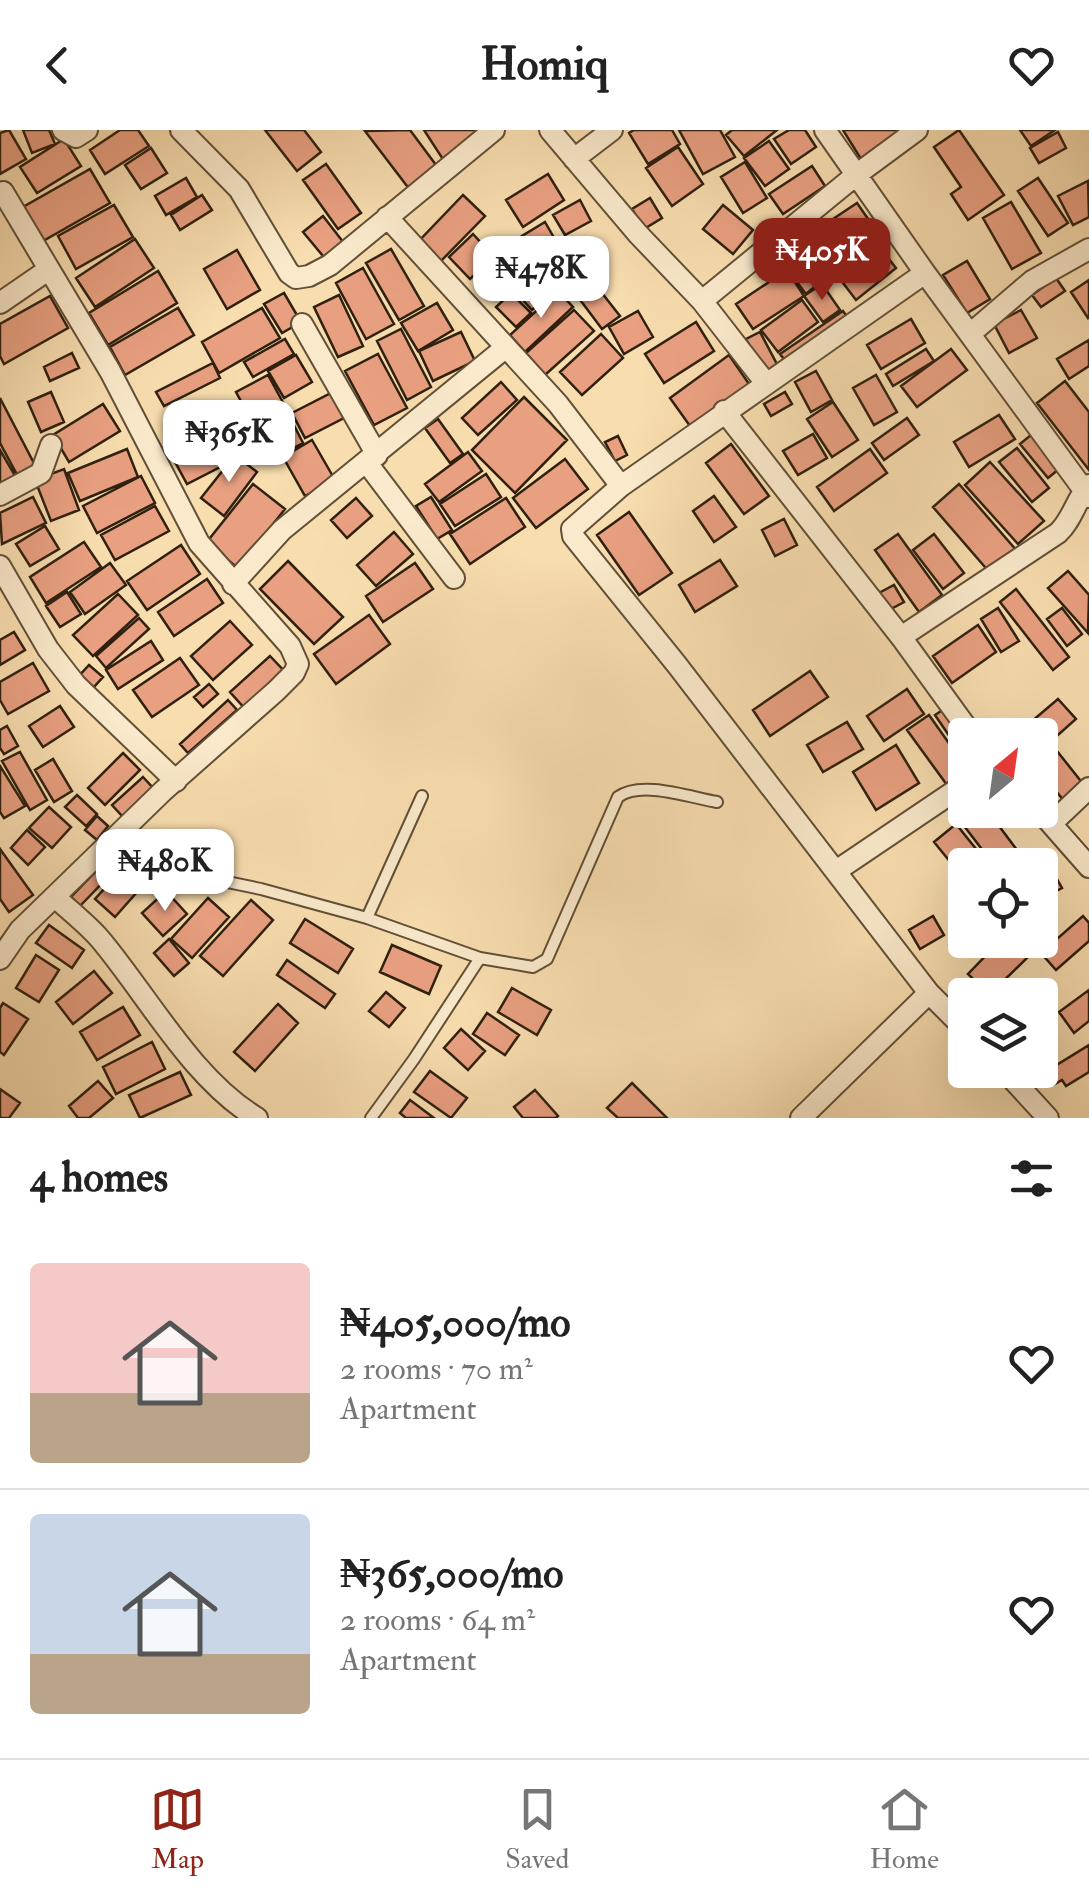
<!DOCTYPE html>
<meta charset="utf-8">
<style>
body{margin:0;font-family:"IM FELL Double Pica",serif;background:#f2f2f2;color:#222;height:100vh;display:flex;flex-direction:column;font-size:38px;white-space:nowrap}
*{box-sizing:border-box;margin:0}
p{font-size:32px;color:#767676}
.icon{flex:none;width:55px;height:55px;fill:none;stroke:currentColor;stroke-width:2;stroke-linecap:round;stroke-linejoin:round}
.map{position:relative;height:988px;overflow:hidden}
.panel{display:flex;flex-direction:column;background:#fff;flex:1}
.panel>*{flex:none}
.needle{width:65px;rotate:29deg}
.fabs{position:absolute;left:948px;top:588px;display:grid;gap:20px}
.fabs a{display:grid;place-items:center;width:110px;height:110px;border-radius:10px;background:#fff;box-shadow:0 10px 40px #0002;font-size:50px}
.price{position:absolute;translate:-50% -85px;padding:0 22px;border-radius:20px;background:#fff;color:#222;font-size:32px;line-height:65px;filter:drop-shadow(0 2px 5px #0008)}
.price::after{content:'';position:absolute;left:50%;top:60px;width:30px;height:22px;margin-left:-15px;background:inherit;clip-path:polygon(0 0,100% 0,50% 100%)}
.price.on{background:#8f2418;color:#fff}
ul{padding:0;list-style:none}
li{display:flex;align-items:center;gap:30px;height:250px;padding:0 30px}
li+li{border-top:2px solid #e0e0e0}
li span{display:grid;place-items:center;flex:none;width:280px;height:200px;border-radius:10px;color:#555}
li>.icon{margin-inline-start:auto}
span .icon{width:120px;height:120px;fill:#fffc;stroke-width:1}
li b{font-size:42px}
h2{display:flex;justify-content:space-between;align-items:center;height:120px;padding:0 30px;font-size:42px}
header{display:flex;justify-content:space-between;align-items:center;height:130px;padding:0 30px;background:#fff;font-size:45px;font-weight:700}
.tabs{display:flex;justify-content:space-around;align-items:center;height:140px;border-top:2px solid #e0e0e0;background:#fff;font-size:28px;color:#767676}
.tabs a{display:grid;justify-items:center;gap:5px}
.tabs .on{color:#8f2418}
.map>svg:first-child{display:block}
</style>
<header><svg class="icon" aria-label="back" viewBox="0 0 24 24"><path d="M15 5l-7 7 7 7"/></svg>Homiq<svg class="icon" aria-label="heart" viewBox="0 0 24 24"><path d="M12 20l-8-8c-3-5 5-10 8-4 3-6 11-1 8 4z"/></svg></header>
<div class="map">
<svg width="1089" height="988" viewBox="0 0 1089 988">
<rect width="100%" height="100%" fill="#f8ddaf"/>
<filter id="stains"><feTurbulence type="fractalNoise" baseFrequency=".002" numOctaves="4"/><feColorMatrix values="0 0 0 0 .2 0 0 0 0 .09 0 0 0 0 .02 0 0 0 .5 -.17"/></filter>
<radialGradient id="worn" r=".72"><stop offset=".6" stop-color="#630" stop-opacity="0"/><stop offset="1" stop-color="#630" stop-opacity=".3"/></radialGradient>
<!-- building -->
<path fill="#e9a081" stroke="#2f200f" stroke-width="2.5" d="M9 0 26 29 0 44V3Z
M23 0H49L55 14 32 23Z
M120 0H138L149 16 105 44 90 20Z
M265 0H304L321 22 297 41Z
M410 0 439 39 410 60 365 1Z
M424 0H491L446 34Z
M634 0H672L680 14 648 34 629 3Z
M679 0H720L735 27 703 44Z
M732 0H777L744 26 726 5Z
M789 0H805L816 17 791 34 774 9Z
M843 0H907L861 29Z
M959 0 1004 65 968 90 951 64 961 57 934 17Z
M1020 0H1055L1031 16Z
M1058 2 1066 18 1039 33 1030 18Z
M64 9 81 36 37 63 20 37Z
M769 11 789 39 765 56 744 28Z
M678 17 703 54 672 76 646 38Z
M151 18 167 43 141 59 125 35Z
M745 32 767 68 743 83 721 47Z
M326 34 361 83 338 99 303 50Z
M812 36 825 56 783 84 769 64Z
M90 39 110 73 43 111 23 77Z
M548 44 564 70 523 97 506 70Z
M186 48 197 67 166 85 155 66Z
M1038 48 1068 93 1048 106 1018 61Z
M1088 51 1089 87 1073 95 1058 66Z
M202 65 212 80 180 100 171 85Z
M463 65 485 86 439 133 417 113Z
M650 68 662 88 644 99 632 79Z
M580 70 591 91 565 105 553 85Z
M1011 72 1041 123 1012 139 983 88Z
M857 73 882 109 852 130 827 93Z
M114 75 133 107 76 139 58 106Z
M723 75 753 100 733 124 703 99Z
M323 86 347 117 328 132 303 102Z
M545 92 561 120 538 133 522 106Z
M819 102 843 137 822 152 798 118Z
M473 104 494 127 470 149 449 127Z
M135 109 154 138 95 177 76 148Z
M877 114 896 138 856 170 837 145Z
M391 119 424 176 399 190 366 133Z
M237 120 260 160 227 179 204 139Z
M793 120 819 153 806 164 780 130Z
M573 129 591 155 572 168 554 142Z
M967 131 990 169 967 183 943 145Z
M535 134 557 158 532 180 510 156Z
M363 138 394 194 366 209 336 153Z
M787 140 804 166 753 199 736 174Z
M158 141 177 173 108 215 89 183Z
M1056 148 1065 161 1041 177 1032 165Z
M1089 150V187L1088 188 1071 162Z
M822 154 840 180 823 192 804 166Z
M598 158 620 186 602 199 581 171Z
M558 161 573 177 525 222 510 205Z
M284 163 301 192 282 203 264 174Z
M511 163 531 183 516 197 496 177Z
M339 165 363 216 338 227 314 177Z
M50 166 68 198 4 234 0 226V194Z
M802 170 818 192 778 222 761 200Z
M437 173 453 200 418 221 401 193Z
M178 178 194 205 125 245 110 217Z
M262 178 280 208 219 243 202 212Z
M574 180 594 201 545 245 526 223Z
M1021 180 1037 208 1009 223 994 194Z
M638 181 653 207 624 224 609 197Z
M843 181 850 191 787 233 780 224Z
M911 189 925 213 881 239 867 215Z
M696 192 714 221 664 253 645 224Z
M401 199 431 257 407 270 377 211Z
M461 202 475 231 433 251 419 221Z
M760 202 779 238 765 245 746 209Z
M601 204 623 228 582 265 560 242Z
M285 209 294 224 253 247 244 232Z
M1089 210V236L1069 249 1057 229Z
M926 219 934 231 893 256 886 244Z
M951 219 967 240 917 277 901 256Z
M72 223 79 238 50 251 44 237Z
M378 224 407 278 374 295 345 241Z
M296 225 312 252 284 268 268 241Z
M729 225 749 254 690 296 670 268Z
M213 233 220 248 164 276 156 262Z
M816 241 832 270 811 282 795 252Z
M268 245 286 278 254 295 236 262Z
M876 245 897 282 874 295 853 258Z
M1065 251 1089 282V340L1037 273Z
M501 252 517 270 478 305 462 288Z
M51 262 64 292 41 302 28 272Z
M333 262 346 287 305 308 292 283Z
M785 262 792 274 771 286 764 274Z
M524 267 567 310 515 363 472 320Z
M0 268 38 341 20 350 0 313Z
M833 272 858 310 832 327 807 289Z
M103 274 120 301 69 332 53 305Z
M286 280 303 313 270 330 253 298Z
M999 285 1015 309 969 337 954 312Z
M907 288 919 305 884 330 872 313Z
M438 289 463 324 450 333 425 298Z
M208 298 228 333 187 354 168 319Z
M813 304 827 328 798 345 783 321Z
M1031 305 1059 339 1048 348 1020 314Z
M618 306 627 325 615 331 605 312Z
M312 310 335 350 305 366 283 327Z
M731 314 769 366 744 384 706 333Z
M1017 318 1049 358 1032 372 999 332Z
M127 319 138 347 80 371 68 343Z
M870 319 887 343 834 381 817 357Z
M0 320 17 349 0 358Z
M468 322 482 341 439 372 425 354Z
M235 325 257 342 224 386 201 368Z
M565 329 588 359 536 398 513 368Z
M990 332 1044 391 1018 414 965 355Z
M64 339 79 380 51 391 35 350Z
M486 344 501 367 455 396 440 374Z
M141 346 155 373 97 403 83 376Z
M253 354 285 379 238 438 206 413Z
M959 354 1017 421 991 444 933 377Z
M714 366 736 397 714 412 693 381Z
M33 367 46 393 2 414 0 383Z
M431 367 452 400 437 409 416 376Z
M356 368 372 386 347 408 331 390Z
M506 368 525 397 470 434 450 404Z
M155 376 169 401 115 430 101 405Z
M629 382 672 443 639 465 597 405Z
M784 389 797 415 775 426 762 400Z
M45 396 59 419 30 436 16 414Z
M394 402 413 424 376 456 357 435Z
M898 404 942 465 919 482 875 420Z
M934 404 964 443 943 459 913 420Z
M84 412 101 437 46 473 30 447Z
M181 415 200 444 147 480 127 451Z
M720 430 737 456 695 482 679 455Z
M288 431 343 487 314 514 260 459Z
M110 433 126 455 85 484 70 462Z
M415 433 433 459 383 492 366 466Z
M1068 441 1089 465 1088 503 1048 458Z
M207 449 223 473 174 506 158 482Z
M894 455 904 472 889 480 879 463Z
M1016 459 1069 527 1053 540 1000 472Z
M67 462 81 484 60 497 46 476Z
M118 464 138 485 93 526 73 505Z
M998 478 1019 511 1001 522 981 489Z
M1062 478 1082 504 1067 516 1047 489Z
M369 485 390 514 336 554 314 524Z
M139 488 149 499 106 538 96 526Z
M230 491 252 515 213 550 191 526Z
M978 495 996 522 952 553 933 526Z
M14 502 25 520 0 535V510Z
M151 511 163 530 118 559 106 540Z
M270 526 287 544 247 581 230 562Z
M180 528 199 555 152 587 133 560Z
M33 533 49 561 8 584 0 570V552Z
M89 535 103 547 93 558 79 546Z
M810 541 828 567 770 606 753 580Z
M209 554 218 564 203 577 194 567Z
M907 559 924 584 884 611 867 586Z
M1058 569 1076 589 1040 621V605L1018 603Z
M228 570 237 580 188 623 180 614Z
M60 576 74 597 43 617 29 596Z
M947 577 965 605V629L935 585Z
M929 585 965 636V643L947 655 907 600Z
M847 592 863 619 823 642 807 615Z
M7 596 18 616 4 624 0 618V600Z
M896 615 919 653 876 680 853 642Z
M1053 616 1084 655 1064 671 1040 641V626Z
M20 622 47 670 30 680 2 631Z
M123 623 140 640 105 675 88 658Z
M53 629 72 661 54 672 35 640Z
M0 636 25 676 4 688 0 682Z
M143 647 154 659 123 687 112 675Z
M77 665 97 684 86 696 65 677Z
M49 677 71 697 52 718 29 698Z
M968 680H987L1017 720 994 735 958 688Z
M97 686 108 696 97 710 85 700Z
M956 694 989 735H965V750L934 712Z
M27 700 45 717 28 735 11 718Z
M0 719 33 765 9 782 0 769Z
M1045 728 1062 758 1040 770V735H1033Z
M99 738 108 747 80 776 71 767Z
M118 744 137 762 115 787 95 769Z
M166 761 187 784 163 806 142 783Z
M208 768 229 787 192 828 171 809Z
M251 770 273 790 223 846 200 826Z
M933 786 944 805 920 819 909 800Z
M1083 786 1089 793V811L1056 840 1041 823Z
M305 789 353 819 338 843 290 813Z
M49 795 84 820 72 838 36 813Z
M1040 798 1050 811 1028 826 1016 810H1040Z
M169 809 189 833 174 846 154 823Z
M1001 810H1009L1027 828 989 865 968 844Z
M392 815 441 836 429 864 380 842Z
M36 825 59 840 39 872 16 858Z
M287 830 335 864 325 878 277 845Z
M94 841 112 863 73 894 56 872Z
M512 858 551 880 537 905 498 882Z
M1089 860V891L1074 903 1059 882Z
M386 862 405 878 389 897 369 881Z
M3 873 28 889 4 925 0 922V878Z
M278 874 298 893 255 941 234 922Z
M123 877 140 905 97 930 80 902Z
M487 883 519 905 505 925 473 904Z
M461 899 485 921 468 940 444 918Z
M1044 904 1056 922 1040 932V907Z
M152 912 165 939 116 964 103 937Z
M1089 915V942L1066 956 1062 950 1055 954 1047 941Z
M430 941 467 968 451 988 414 962Z
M180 942 191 965 140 988 129 965Z
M98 951 113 968 89 988H78L69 976Z
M632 953 667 988H618L607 978Z
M0 959 20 973 9 988H0Z
M535 960 558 986 556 988H523L514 977Z
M410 970 434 988H406L400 983Z"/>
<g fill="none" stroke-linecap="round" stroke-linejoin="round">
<defs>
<path id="service" d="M110 712 135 728 169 740 261 759 367 788 480 828 533 837 547 829 618 667C641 650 689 667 717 672
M367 788 422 666
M371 988 414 929 480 828"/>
<path id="minor" d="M63 0 76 7 87 0
M181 0 239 59 289 143 296 148 309 146 330 135 494 0
M550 0 638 104 702 171 765 252
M825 0 925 143 1089 367
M574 29 612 0
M387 87 558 274 621 356
M925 143 621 356 572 399 573 406 677 535 929 863 965 899
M702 171 856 45 917 0
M0 173 48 140
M302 194 377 325
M970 204 1032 151 1089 119
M724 281 901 507 972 605
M367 333 454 448
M0 365 41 343 51 315
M0 436 48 519 76 555 176 651
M233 454 282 400 505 218
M901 507 1058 403C1073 389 1076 369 1089 355
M1039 680 1089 737
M1052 693 1089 658
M836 741 965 654
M55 767C70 781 87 794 100 809 148 866 192 949 257 988
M0 829 20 800 163 661 276 561 294 543 298 534 290 516 199 413 110 241 3 62
M1004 940 1048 988
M801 988 929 863"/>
</defs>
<!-- service casing -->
<use href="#service" stroke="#614f37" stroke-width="14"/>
<!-- minor casing -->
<use href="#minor" stroke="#614f37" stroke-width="24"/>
<!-- service -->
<use href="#service" stroke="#fae9cb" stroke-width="10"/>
<!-- minor -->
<use href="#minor" stroke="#fae9cb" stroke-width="20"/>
</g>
<rect width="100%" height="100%" filter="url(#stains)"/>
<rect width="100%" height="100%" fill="url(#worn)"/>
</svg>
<div class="fabs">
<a><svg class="needle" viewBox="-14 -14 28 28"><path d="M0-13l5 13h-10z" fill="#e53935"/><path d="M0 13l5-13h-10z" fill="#767676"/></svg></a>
<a><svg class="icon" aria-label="locate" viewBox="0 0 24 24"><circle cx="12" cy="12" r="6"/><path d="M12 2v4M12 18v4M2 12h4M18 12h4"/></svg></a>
<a><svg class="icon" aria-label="layers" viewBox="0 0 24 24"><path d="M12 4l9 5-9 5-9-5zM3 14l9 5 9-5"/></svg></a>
</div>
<b class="price on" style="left:822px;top:173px">₦405K</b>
<b class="price" style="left:541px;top:191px">₦478K</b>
<b class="price" style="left:229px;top:355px">₦365K</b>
<b class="price" style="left:165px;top:784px">₦480K</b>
</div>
<section class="panel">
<h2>4 homes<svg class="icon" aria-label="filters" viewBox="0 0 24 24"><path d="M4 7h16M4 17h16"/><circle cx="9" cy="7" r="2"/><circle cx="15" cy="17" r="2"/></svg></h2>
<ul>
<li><span style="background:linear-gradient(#f6c9c9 65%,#b9a48a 0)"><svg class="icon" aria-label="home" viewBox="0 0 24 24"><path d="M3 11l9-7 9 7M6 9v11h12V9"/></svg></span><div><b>₦405,000/mo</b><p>2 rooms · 70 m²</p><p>Apartment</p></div><svg class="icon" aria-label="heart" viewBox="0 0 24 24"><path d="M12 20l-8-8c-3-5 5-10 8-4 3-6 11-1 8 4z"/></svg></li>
<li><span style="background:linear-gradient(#c9d6e8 70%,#b9a48a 0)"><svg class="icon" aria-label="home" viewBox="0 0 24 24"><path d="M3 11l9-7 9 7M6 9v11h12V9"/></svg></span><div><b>₦365,000/mo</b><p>2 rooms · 64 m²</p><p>Apartment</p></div><svg class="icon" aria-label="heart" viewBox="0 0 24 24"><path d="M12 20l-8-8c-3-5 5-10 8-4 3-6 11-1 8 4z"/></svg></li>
</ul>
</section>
<nav class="tabs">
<a class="on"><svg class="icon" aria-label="map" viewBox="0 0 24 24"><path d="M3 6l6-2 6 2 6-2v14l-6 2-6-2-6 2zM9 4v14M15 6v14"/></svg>Map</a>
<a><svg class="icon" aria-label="saved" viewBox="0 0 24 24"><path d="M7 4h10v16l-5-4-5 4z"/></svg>Saved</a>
<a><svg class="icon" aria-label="home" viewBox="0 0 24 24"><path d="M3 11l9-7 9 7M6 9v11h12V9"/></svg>Home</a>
</nav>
